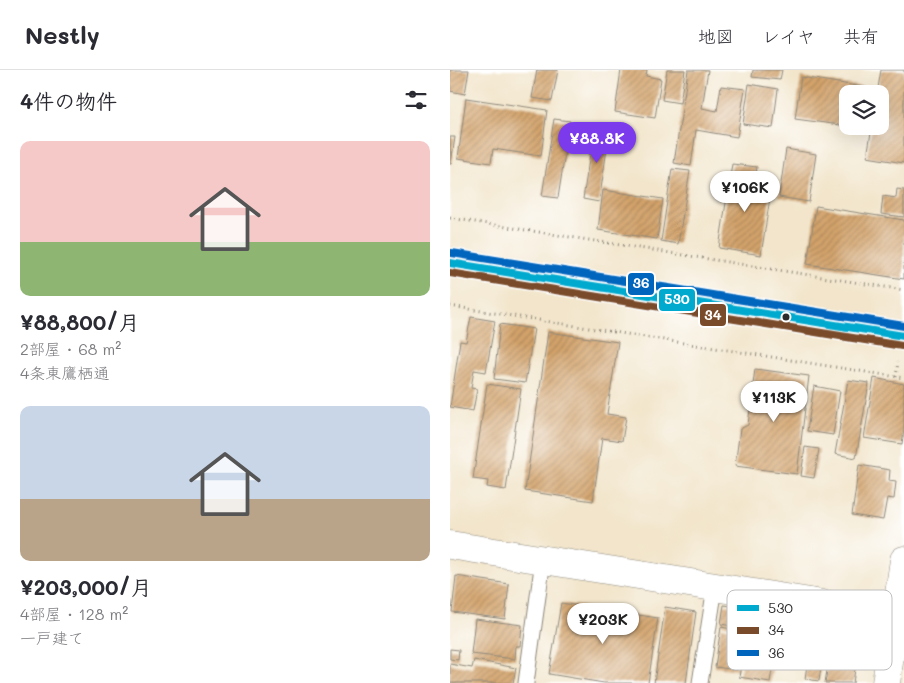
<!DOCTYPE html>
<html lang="ja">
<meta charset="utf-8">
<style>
body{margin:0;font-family:Mali,"Klee One",sans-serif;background:#f2f2f3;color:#2b2b33;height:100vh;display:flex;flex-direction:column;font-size:19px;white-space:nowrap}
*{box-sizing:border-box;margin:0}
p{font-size:16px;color:#7c7c81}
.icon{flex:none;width:28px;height:28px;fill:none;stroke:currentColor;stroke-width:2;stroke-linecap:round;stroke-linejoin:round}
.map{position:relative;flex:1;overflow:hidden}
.details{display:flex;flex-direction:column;background:#fff;width:450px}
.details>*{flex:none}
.fabs{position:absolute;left:389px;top:15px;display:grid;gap:10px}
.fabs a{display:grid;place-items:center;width:50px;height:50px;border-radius:10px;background:#fff;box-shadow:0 5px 20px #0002;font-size:25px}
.price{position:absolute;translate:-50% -42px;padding:0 11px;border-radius:18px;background:#fff;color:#222;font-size:16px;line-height:32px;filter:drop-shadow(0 1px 2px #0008)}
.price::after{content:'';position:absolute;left:50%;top:30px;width:15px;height:11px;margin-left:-8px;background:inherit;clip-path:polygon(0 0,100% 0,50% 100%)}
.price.current{background:#7c3aed;color:#fff}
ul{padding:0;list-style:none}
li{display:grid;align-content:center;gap:10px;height:265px;padding:0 20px}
li span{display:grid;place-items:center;height:155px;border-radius:10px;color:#555}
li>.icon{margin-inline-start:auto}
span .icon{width:90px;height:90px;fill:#fffc;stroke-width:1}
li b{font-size:21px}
h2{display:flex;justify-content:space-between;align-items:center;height:60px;padding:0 20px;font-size:21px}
header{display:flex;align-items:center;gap:30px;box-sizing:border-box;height:70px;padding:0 25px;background:#fff;border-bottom:1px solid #e1e1e2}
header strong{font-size:24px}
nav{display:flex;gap:28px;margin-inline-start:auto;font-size:18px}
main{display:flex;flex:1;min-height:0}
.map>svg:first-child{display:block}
</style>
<header>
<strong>Nestly</strong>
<nav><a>地図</a><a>レイヤ</a><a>共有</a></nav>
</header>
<main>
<section class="details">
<h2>4件の物件<svg class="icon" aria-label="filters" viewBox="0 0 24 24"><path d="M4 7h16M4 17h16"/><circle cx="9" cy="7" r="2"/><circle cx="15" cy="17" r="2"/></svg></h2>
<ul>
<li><span style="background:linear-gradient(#f6c9c9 65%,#8fb573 0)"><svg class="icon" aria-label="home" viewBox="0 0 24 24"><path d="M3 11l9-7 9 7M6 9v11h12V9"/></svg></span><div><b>¥88,800/月</b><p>2部屋 · 68 m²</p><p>4条東鷹栖通</p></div></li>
<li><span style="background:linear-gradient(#c9d6e8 60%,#b9a48a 0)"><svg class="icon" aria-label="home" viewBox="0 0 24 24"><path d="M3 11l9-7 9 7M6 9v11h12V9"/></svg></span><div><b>¥203,000/月</b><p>4部屋 · 128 m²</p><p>一戸建て</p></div></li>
</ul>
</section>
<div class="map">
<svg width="454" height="613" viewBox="0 0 454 613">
<defs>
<pattern id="building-hatch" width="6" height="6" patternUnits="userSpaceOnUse" patternTransform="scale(1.25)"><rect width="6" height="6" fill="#d3a36b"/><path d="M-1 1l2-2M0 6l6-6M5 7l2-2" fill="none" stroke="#ab8558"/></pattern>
</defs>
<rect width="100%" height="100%" fill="#fff"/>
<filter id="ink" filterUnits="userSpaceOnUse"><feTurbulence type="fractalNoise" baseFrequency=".02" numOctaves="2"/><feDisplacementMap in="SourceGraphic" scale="10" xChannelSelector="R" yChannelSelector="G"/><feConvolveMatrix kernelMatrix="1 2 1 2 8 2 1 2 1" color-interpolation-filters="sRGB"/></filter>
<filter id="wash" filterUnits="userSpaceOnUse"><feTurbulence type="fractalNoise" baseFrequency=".0096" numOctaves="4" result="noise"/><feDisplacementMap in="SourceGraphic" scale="20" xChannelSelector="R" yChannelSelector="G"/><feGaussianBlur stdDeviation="1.12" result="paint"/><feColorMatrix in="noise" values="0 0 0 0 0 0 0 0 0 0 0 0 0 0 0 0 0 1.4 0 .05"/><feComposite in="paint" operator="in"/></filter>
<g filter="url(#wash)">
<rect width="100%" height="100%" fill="#f2e5cb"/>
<g id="blocks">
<!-- building -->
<path fill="url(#building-hatch)" d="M0 0H19L15 24 0 21Z
M87 0H108L102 31 82 28Z
M171 0H197L196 6 211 9 205 48 165 42Z
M217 0H235L230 33 212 30Z
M238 0H258L252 38 267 41 271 16 295 19 287 67 246 60 241 96 224 93Z
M303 0H332L330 10 302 7Z
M431 0H454V93L417 87 422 56H430V24H427Z
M351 7 420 18 419 24H398V56L345 49Z
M299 14 328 19 323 58 293 54Z
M16 28 97 40 91 86 43 79 41 93 8 88Z
M104 49 120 51 108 128 92 126Z
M144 57 160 59 149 132 133 129Z
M0 67H5L1 94H0Z
M336 79 366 84 359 132 329 127Z
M282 94 307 97 302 128 311 129 313 114 322 115 311 185 269 178Z
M222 99 240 101 228 174 211 171Z
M447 119 454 120V147L431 144 433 126 446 128Z
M153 120 213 129 207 169 148 160Z
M366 136 454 150V209L357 194Z
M21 247 45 251 36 302 24 300 21 318 27 319 23 341 0 337 10 271 16 272Z
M50 254 84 259 75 313 44 309Z
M98 262 168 272 157 344 176 347 172 371 152 368 143 431 75 421Z
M305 299 359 306 347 404 285 396 290 359 298 355Z
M424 308 454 314V360L452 374 414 368Z
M398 310 419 313 406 388 385 384Z
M37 314 71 319 56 420 37 417 38 411 23 409Z
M364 316 390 321 383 365 357 361Z
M355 377 369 379 364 408 351 406Z
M409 395 440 400 439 411 446 412 444 429 437 428 433 450 402 445Z
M6 506 59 514 55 549 2 542Z
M111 533 208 548 198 613H154L99 604Z
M274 535 295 538 292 558 271 554Z
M215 537 246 542 236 613H204Z
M25 549 72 555 70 576H66L65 589 21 584Z
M271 557 293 561 287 600 265 597Z
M296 566 327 571 320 612 289 607Z
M0 579 9 580 8 590 0 589Z
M359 580 373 582 369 611 355 609Z
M379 588 406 592 403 613H375Z
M24 590 66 598 63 613H0V594L22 598Z"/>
</g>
</g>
<g filter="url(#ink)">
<use href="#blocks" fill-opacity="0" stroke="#8e887b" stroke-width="1"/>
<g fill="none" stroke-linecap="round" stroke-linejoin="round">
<defs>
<path id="service" d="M76 613 93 490
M250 613 265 517"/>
<path id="minor" d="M0 475 454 547
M436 613 454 490"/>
<path id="trunk" d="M0 193 454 266"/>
</defs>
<!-- service casing -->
<use href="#service" stroke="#8e887b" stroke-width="17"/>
<!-- minor casing -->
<use href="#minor" stroke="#8e887b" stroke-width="29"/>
<!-- trunk casing -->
<use href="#trunk" stroke="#8e887b" stroke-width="29"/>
<!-- path -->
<path stroke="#8e887b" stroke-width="3" stroke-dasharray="1 4" stroke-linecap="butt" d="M0 148 454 220
M0 236 454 308
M446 307 448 292"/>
<!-- service -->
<use href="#service" stroke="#fff" stroke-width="15"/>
<!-- minor -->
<use href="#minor" stroke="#fff" stroke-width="28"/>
<!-- trunk -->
<use href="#trunk" stroke="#f4c16a" stroke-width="28"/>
<defs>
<path id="bus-1" d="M0 193 454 266"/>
<path id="bus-2" d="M0 203 452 276"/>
<path id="bus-3" d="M2 183 454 256"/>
</defs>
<!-- bus-1 casing -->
<use href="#bus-1" stroke="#fff" stroke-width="11"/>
<!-- bus-2 casing -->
<use href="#bus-2" stroke="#fff" stroke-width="11"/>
<!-- bus-3 casing -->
<use href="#bus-3" stroke="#fff" stroke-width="11"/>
<!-- bus-1 -->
<use href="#bus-1" stroke="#00a9ce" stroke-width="8"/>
<!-- bus-2 -->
<use href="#bus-2" stroke="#7a4b2a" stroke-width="8"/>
<!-- bus-3 -->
<use href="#bus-3" stroke="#0065bd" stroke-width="8"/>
</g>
</g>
<!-- markers -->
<circle fill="#2b2b2b" stroke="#fff" stroke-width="2" cx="336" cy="247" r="4.5"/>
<!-- legend -->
<rect x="277" y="520" width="165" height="80" rx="8" fill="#fff" stroke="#bfbfbf" stroke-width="1"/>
<rect x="287" y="535" width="22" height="6" fill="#00a9ce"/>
<rect x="287" y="557" width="22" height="7" fill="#7a4b2a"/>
<rect x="287" y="580" width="22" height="6" fill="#0065bd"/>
<g font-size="14" fill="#2b2b2b">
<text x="318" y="543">530</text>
<text x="318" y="565">34</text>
<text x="318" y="588">36</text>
</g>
<g stroke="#fff" stroke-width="2">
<rect x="177" y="202" width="28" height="24" rx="5" fill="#0065bd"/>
<rect x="208" y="218" width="38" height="24" rx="5" fill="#00a9ce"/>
<rect x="249" y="233" width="28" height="24" rx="5" fill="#7a4b2a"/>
</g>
<g font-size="14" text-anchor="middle" font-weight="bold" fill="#fff">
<text x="191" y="218">36</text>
<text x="227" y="234">530</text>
<text x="263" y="250">34</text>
</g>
</svg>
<div class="fabs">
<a><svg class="icon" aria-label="layers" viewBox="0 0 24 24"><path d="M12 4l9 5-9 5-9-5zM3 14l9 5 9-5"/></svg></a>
</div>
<b class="price current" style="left:147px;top:94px">¥88.8K</b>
<b class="price" style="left:295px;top:143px">¥106K</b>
<b class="price" style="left:324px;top:353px">¥113K</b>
<b class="price" style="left:153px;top:575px">¥203K</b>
</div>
</main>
